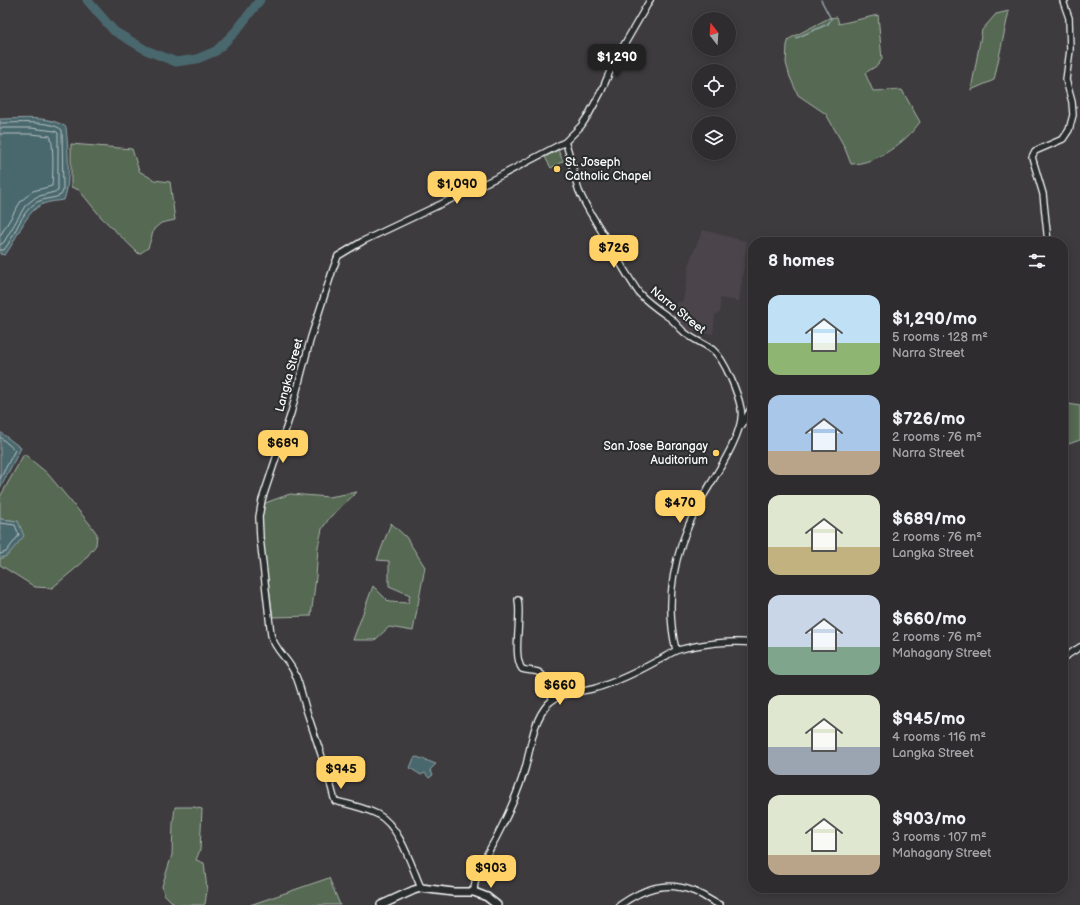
<!DOCTYPE html>
<meta charset="utf-8">
<style>
body{margin:0;font-family:"Balsamiq Sans",sans-serif;background:#3a383b;color:#f1f3f6;height:100vh;display:flex;flex-direction:column;font-size:15px;white-space:nowrap}
*{box-sizing:border-box;margin:0}
p{font-size:13px;color:#a7a7aa}
.icon{flex:none;width:22px;height:22px;fill:none;stroke:currentColor;stroke-width:2;stroke-linecap:round;stroke-linejoin:round}
.map{position:relative;flex:1;overflow:hidden}
.details{position:absolute;left:748px;top:237px;width:320px;height:656px;display:flex;flex-direction:column;background:#2e2c2f;border-radius:16px;box-shadow:0 2px 10px #0003,0 0 0 1px #49484b}
.details>*{flex:none}
.needle{width:26px;rotate:343deg}
.fabs{position:absolute;left:692px;top:12px;display:grid;gap:8px}
.fabs a{display:grid;place-items:center;width:44px;height:44px;border-radius:50%;background:#2e2c2f;box-shadow:0 2px 10px #0003,0 0 0 1px #49484b;font-size:20px}
.price{position:absolute;translate:-50% -34px;padding:0 9px;border-radius:8px;background:#ffd166;color:#111;font-size:13px;line-height:26px;filter:drop-shadow(0 1px 2px #0008)}
.price::after{content:'';position:absolute;left:50%;top:24px;width:12px;height:9px;margin-left:-6px;background:inherit;clip-path:polygon(0 0,100% 0,50% 100%)}
.price.active{background:#222;color:#fff}
ul{padding:0;list-style:none}
li{display:flex;align-items:center;gap:12px;height:100px;padding:0 20px}
li span{display:grid;place-items:center;flex:none;width:112px;height:80px;border-radius:12px;color:#555}
li>.icon{margin-inline-start:auto}
span .icon{width:48px;height:48px;fill:#fffc;stroke-width:1}
li b{font-size:17px}
h2{display:flex;justify-content:space-between;align-items:center;height:48px;padding:0 20px;font-size:17px}
.map>svg:first-child{display:block}
</style>
<div class="map">
<svg width="1080" height="905" viewBox="0 0 1080 905">
<rect width="100%" height="100%" fill="#3e3b3f"/>
<filter id="ink" filterUnits="userSpaceOnUse"><feTurbulence type="fractalNoise" baseFrequency=".025" numOctaves="2"/><feDisplacementMap in="SourceGraphic" scale="8" xChannelSelector="R" yChannelSelector="G"/><feConvolveMatrix kernelMatrix="1 2 1 2 8 2 1 2 1" color-interpolation-filters="sRGB"/></filter>
<g filter="url(#ink)">
<!-- built -->
<path fill="#4c454b" d="M703 230 747 242 739 301 720 298V313L715 314 713 334 688 331 680 321 673 316 676 303 683 301 691 258Z"/>
<!-- green -->
<path fill="#556953" stroke="#aab4a9" d="M1009 11 994 80 971 90 982 30 996 14Z
M878 15 882 59 878 65 865 73 873 91 902 90 920 122C906 142 876 164 851 164L844 146 826 114 798 95 790 77 786 63 787 45 789 39 829 18 837 17 839 24Z
M71 144 132 149 139 171 154 180 170 182 175 220 161 223 154 229 148 248 139 254 101 217 79 190 71 187Z
M558 150 563 161 551 168 545 157Z
M1063 403 1080 406V440L1063 446Z
M24 454 47 473 89 523 97 534 96 545 82 563 52 588 35 587 0 565V559L8 555 18 521 0 519V497Z
M357 492 330 517 322 529 318 547 316 577 311 616 273 617 263 544 262 518 265 503 290 494 329 497Z
M391 523 406 537 425 567 413 631 389 627 375 640H353L373 586 389 602 408 603 410 595 389 586V561L377 560Z
M175 807H194L202 809 200 850 196 860 204 863 207 890 205 904 203 905H175L164 894 162 886 172 855 173 824Z
M329 878 340 905H250Z"/>
<!-- water -->
<path fill="#4a686d" stroke="#92a4a7" d="M0 119C21 119 48 115 66 127 68 146 71 183 64 200 56 201 45 202 39 206 24 215 16 241 5 255L0 254Z
M0 432 21 448 0 488Z
M0 519 18 521 24 536 8 555 0 559Z
M417 757 436 764 430 770 433 775 429 778 425 773 421 775 410 768 414 758Z"/>
<g fill="none" stroke-linecap="round" stroke-linejoin="round">
<!-- shore -->
<path stroke="#b7c3c5" stroke-width="1" d="M0 123C16 123 51 120 62 130L63 191 61 195C54 199 44 198 37 202 20 212 16 235 4 250H0
M0 128H31L55 131 58 133V191L36 197 25 206 4 242 0 245
M0 134H31L50 136C54 143 53 176 52 186L33 191 21 201 0 236
M0 437 15 450 0 479
M0 523 15 525 19 535 6 552 0 554"/>
<!-- stream -->
<path stroke="#92a4a7" stroke-width="1.5" d="M796 38 828 24 831 19 821 0"/>
<!-- river -->
<path stroke="#4a686d" stroke-width="9" d="M87 0 114 31 146 50 176 62 197 59 216 51 236 31 260 0"/>
<defs>
<path id="minor" d="M565 142C572 158 573 175 579 191 586 208 597 223 606 239 617 257 627 276 639 293 647 302 657 309 667 316 674 320 678 327 684 332 693 340 704 343 713 350 725 360 738 393 741 409 746 434 709 484 697 507 674 553 664 599 676 650
M1048 242 1043 194 1032 157 1035 151 1063 139 1069 130 1073 115 1072 102 1066 80 1070 50 1069 18 1063 1 1065 0
M742 425 753 405
M518 600C522 619 512 655 522 669 527 671 533 670 538 672 547 676 549 692 553 700
M1063 658 1080 647
M421 888C411 865 400 826 377 814 365 808 352 805 339 802L335 801 334 798C327 769 317 743 308 715 303 701 301 687 295 674 289 659 275 651 271 635L260 538 259 517 262 500 291 413 311 337 333 269 338 256 363 241 500 176 565 142 581 126 589 114 602 90 613 64 650 0
M474 892C474 872 488 854 497 836 508 815 518 792 525 769 531 748 532 722 548 704 560 691 580 693 596 688 617 682 637 672 657 661 664 658 671 652 678 650 700 644 731 640 753 643
M620 905C643 889 665 880 693 891 702 894 710 901 720 905"/>
<path id="tertiary" d="M381 905 414 890 421 888 453 892H474L487 897 497 905"/>
</defs>
<!-- minor casing -->
<use href="#minor" stroke="#fff" stroke-width="8"/>
<!-- tertiary casing -->
<use href="#tertiary" stroke="#fff" stroke-width="10"/>
<!-- minor -->
<use href="#minor" stroke="#2a2d2e" stroke-width="5.5"/>
<!-- tertiary -->
<use href="#tertiary" stroke="#2a2d2e" stroke-width="7"/>
</g>
</g>
<!-- markers -->
<g fill="#ffd166" stroke="#2a2d2e" stroke-width="1.5">
<circle cx="557" cy="169" r="4"/>
<circle cx="716" cy="453" r="4"/>
</g>
<g text-anchor="middle" stroke-width="4" stroke-linejoin="round" paint-order="stroke">
<!-- poi labels -->
<g font-size="12" fill="#fff" stroke="#2a2d2e" text-anchor="start">
<text x="565" y="166">St. Joseph<tspan x="565" dy="14">Catholic Chapel</tspan></text>
<text x="708" y="450" text-anchor="end">San Jose Barangay<tspan x="708" dy="14">Auditorium</tspan></text>
</g>
<!-- street labels -->
<g font-size="12" fill="#fff" stroke="#2a2d2e">
<text transform="translate(678 310) rotate(39)" y="4">Narra Street</text>
<text transform="translate(289 375) rotate(-75)" y="4">Langka Street</text>
</g>
</g>
</svg>
<div class="fabs">
<a><svg class="needle" viewBox="-14 -14 28 28"><path d="M0-13l5 13h-10z" fill="#e53935"/><path d="M0 13l5-13h-10z" fill="#a7a7aa"/></svg></a>
<a><svg class="icon" aria-label="locate" viewBox="0 0 24 24"><circle cx="12" cy="12" r="6"/><path d="M12 2v4M12 18v4M2 12h4M18 12h4"/></svg></a>
<a><svg class="icon" aria-label="layers" viewBox="0 0 24 24"><path d="M12 4l9 5-9 5-9-5zM3 14l9 5 9-5"/></svg></a>
</div>
<b class="price active" style="left:617px;top:78px">$1,290</b>
<b class="price" style="left:457px;top:205px">$1,090</b>
<b class="price" style="left:614px;top:269px">$726</b>
<b class="price" style="left:283px;top:464px">$689</b>
<b class="price" style="left:680px;top:524px">$470</b>
<b class="price" style="left:560px;top:706px">$660</b>
<b class="price" style="left:341px;top:790px">$945</b>
<b class="price" style="left:491px;top:889px">$903</b>
<section class="details">
<h2>8 homes<svg class="icon" aria-label="filters" viewBox="0 0 24 24"><path d="M4 7h16M4 17h16"/><circle cx="9" cy="7" r="2"/><circle cx="15" cy="17" r="2"/></svg></h2>
<ul>
<li><span style="background:linear-gradient(#bfe0f5 60%,#8fb573 0)"><svg class="icon" aria-label="home" viewBox="0 0 24 24"><path d="M3 11l9-7 9 7M6 9v11h12V9"/></svg></span><div><b>$1,290/mo</b><p>5 rooms · 128 m²</p><p>Narra Street</p></div></li>
<li><span style="background:linear-gradient(#a9c7e8 70%,#b9a48a 0)"><svg class="icon" aria-label="home" viewBox="0 0 24 24"><path d="M3 11l9-7 9 7M6 9v11h12V9"/></svg></span><div><b>$726/mo</b><p>2 rooms · 76 m²</p><p>Narra Street</p></div></li>
<li><span style="background:linear-gradient(#dfe7d0 65%,#c2b280 0)"><svg class="icon" aria-label="home" viewBox="0 0 24 24"><path d="M3 11l9-7 9 7M6 9v11h12V9"/></svg></span><div><b>$689/mo</b><p>2 rooms · 76 m²</p><p>Langka Street</p></div></li>
<li><span style="background:linear-gradient(#c9d6e8 65%,#7fa58c 0)"><svg class="icon" aria-label="home" viewBox="0 0 24 24"><path d="M3 11l9-7 9 7M6 9v11h12V9"/></svg></span><div><b>$660/mo</b><p>2 rooms · 76 m²</p><p>Mahagany Street</p></div></li>
<li><span style="background:linear-gradient(#dfe7d0 65%,#9aa5b1 0)"><svg class="icon" aria-label="home" viewBox="0 0 24 24"><path d="M3 11l9-7 9 7M6 9v11h12V9"/></svg></span><div><b>$945/mo</b><p>4 rooms · 116 m²</p><p>Langka Street</p></div></li>
<li><span style="background:linear-gradient(#dfe7d0 75%,#b9a48a 0)"><svg class="icon" aria-label="home" viewBox="0 0 24 24"><path d="M3 11l9-7 9 7M6 9v11h12V9"/></svg></span><div><b>$903/mo</b><p>3 rooms · 107 m²</p><p>Mahagany Street</p></div></li>
</ul>
</section>
</div>
